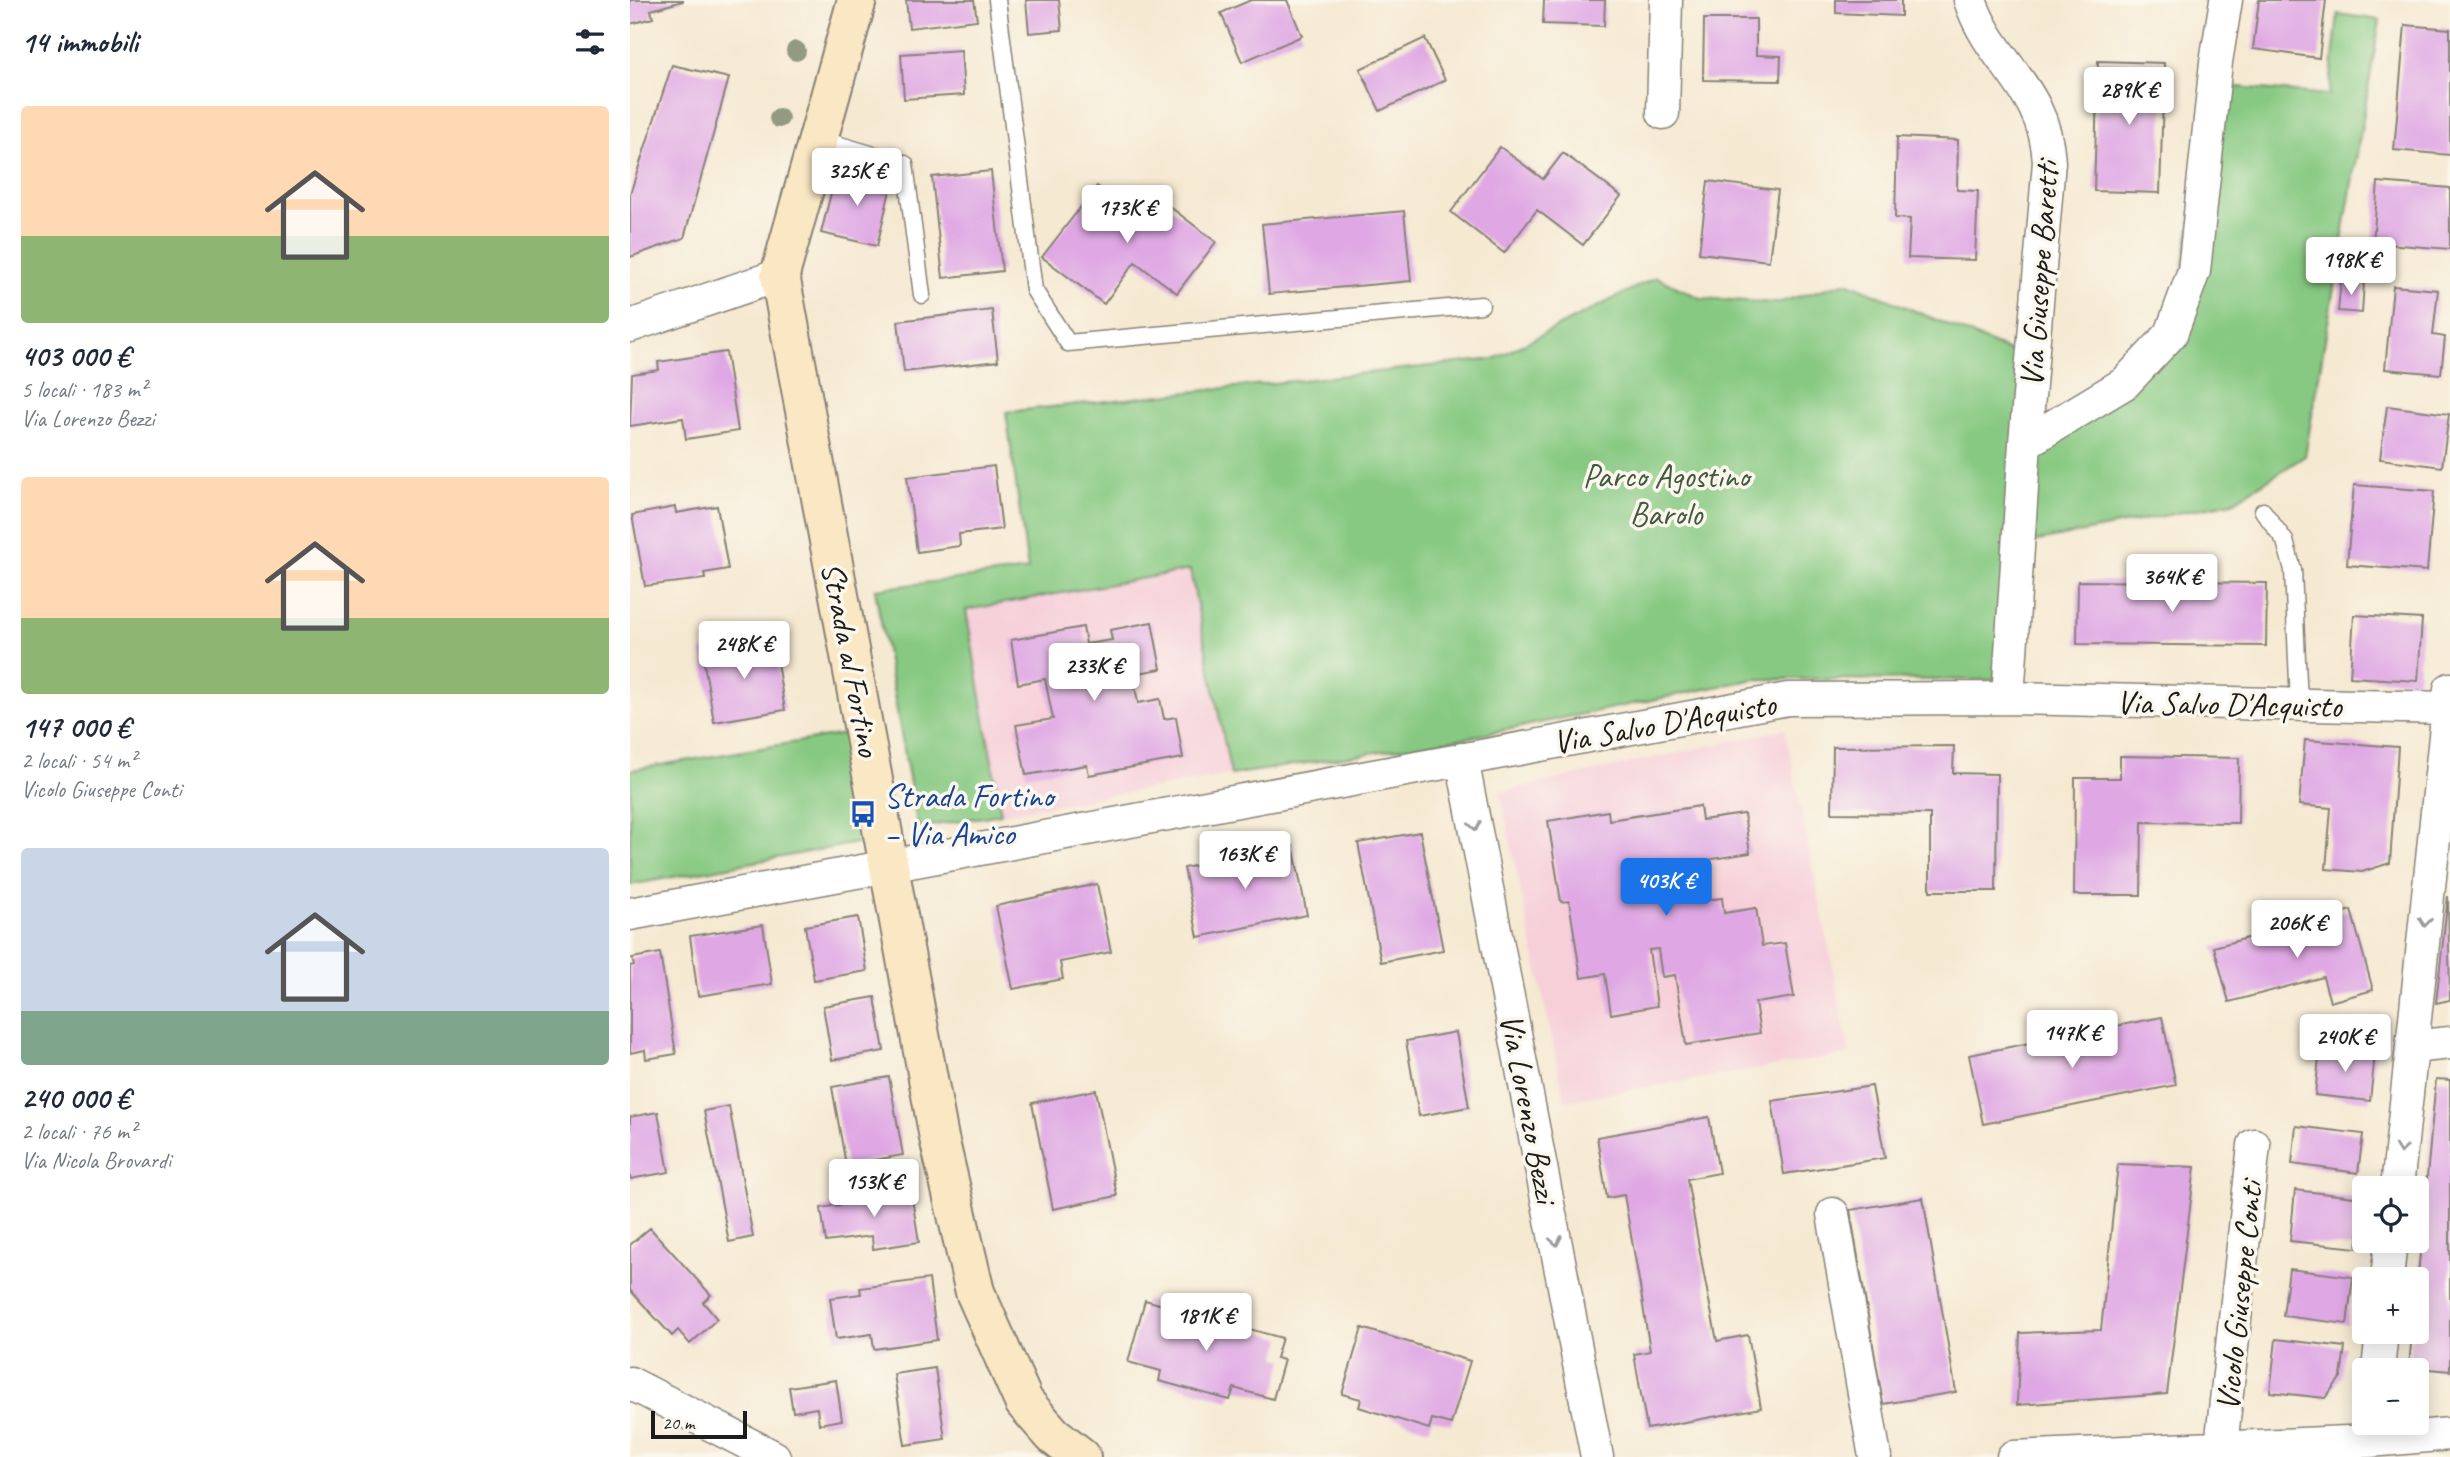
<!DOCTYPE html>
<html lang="it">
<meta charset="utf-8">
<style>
body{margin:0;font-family:Caveat,sans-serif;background:#f6f6f7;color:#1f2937;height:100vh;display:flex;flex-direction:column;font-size:26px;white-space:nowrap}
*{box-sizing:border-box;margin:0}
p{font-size:23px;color:#747a83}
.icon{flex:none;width:38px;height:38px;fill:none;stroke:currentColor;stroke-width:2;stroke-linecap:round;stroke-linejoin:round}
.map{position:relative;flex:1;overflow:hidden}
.drawer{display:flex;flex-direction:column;background:#fff;width:630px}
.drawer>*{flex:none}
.buttons{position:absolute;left:1722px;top:1176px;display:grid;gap:14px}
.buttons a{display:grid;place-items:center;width:77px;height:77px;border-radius:7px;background:#fff;box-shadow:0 4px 18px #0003;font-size:35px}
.scale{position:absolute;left:21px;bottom:18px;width:96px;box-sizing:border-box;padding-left:7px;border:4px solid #1c1c1c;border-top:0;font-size:19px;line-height:24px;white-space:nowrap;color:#1c1c1c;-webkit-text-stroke:5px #fbf7ec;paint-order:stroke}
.price{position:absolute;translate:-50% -60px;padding:0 16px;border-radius:7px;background:#fff;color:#222;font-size:23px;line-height:46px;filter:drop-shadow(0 2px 4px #0008)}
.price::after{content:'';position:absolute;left:50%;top:42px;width:21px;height:16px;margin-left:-10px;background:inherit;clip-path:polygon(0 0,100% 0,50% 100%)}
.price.active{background:#1a73e8;color:#fff}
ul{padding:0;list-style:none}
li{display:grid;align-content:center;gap:14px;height:371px;padding:0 21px}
li span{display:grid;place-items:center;height:217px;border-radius:7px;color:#555}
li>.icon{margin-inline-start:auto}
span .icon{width:126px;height:126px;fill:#fffc;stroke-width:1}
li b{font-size:30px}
h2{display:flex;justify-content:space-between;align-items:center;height:84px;padding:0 21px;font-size:30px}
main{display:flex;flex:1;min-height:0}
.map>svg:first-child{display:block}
</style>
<main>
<section class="drawer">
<h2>14 immobili<svg class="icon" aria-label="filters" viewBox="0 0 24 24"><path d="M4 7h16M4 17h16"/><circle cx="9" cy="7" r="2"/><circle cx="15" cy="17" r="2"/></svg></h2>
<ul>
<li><span style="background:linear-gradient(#ffd9b3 60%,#8fb573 0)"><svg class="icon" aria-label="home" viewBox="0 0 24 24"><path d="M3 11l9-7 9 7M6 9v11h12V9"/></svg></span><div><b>403 000 €</b><p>5 locali · 183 m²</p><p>Via Lorenzo Bezzi</p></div></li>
<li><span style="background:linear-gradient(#ffd9b3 65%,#8fb573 0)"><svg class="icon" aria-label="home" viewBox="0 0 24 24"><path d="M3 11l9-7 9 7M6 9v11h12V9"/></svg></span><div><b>147 000 €</b><p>2 locali · 54 m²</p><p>Vicolo Giuseppe Conti</p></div></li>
<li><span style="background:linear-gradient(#c9d6e8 75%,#7fa58c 0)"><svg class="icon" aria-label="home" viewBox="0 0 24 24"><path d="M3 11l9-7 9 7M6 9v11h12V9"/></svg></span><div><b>240 000 €</b><p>2 locali · 76 m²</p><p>Via Nicola Brovardi</p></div></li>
</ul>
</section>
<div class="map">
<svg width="1820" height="1457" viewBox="0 0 1820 1457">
<rect width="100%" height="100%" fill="#fbf7ec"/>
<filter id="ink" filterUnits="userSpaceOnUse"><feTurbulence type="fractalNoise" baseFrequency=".0143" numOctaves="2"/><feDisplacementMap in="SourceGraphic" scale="14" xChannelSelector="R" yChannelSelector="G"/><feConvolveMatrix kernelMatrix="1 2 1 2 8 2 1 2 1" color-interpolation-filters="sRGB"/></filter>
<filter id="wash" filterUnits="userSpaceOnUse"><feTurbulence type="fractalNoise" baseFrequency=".00686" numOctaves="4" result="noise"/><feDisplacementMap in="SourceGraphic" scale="28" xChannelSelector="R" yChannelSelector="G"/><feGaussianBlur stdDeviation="1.57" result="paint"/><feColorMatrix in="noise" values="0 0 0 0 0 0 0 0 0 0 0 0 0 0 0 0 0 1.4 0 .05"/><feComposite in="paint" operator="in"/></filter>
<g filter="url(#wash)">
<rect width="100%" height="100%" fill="#f5e9d2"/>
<!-- built -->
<path fill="#f6cfd9" d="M560 570 601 775 371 814 335 610Z
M1155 729 1220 1054 935 1101 870 792Z"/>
<!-- green -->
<path fill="#87c982" stroke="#52724f" stroke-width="2" d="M1708 14 1750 20 1675 456 1603 502 1388 545 1364 680 1125 679 836 738 601 775 560 570 336 610 371 814 288 828 245 589 398 570 376 412 864 359 1026 277 1070 298 1147 303 1217 282 1403 361 1395 442 1541 334 1581 107 1607 87 1699 95Z
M215 734 233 842 0 885V770Z"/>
<g id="blocks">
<!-- building -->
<path fill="#dfa8e4" d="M0 0H53V1L21 10 23 18 0 24Z
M276 0H344L347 20 279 28Z
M396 0H429L432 30 399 33Z
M621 0H657L672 36 612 62 591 13Z
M914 0H975L974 26 913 24Z
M1206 0H1271V16L1206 13Z
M1629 0H1696L1689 58 1623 49Z
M1074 19H1126V55L1151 56 1150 81 1073 80Z
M1775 25 1820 29V155L1764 150Z
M795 38 815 80 750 111 730 69Z
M331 50 334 95 274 99 271 54Z
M1468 61 1534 63 1530 193 1464 191Z
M42 65 99 78 54 238 0 257V194Z
M1267 137 1328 140 1327 190 1348 191 1345 260 1278 258 1280 219 1265 218Z
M870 147 913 179 933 153 991 196 953 245 907 210 874 253 821 212Z
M207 169 262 182 247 246 191 233Z
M361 171 372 271 313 278 302 177Z
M1078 181 1148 190 1139 261 1069 253Z
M1748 182 1820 188V249L1743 243Z
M467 186 510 220 527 197 586 242 547 293 505 262 474 304 412 257Z
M774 211 781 281 639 294 632 224Z
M1711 280 1734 282 1732 313 1708 311Z
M1763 286 1808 290 1803 335 1815 337 1811 374 1755 369Z
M362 310 368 361 274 372 268 321Z
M96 352 108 431 56 439 53 418 0 426 2 374 29 370 28 362Z
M1757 406 1819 414 1812 467 1750 459Z
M364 466 372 529 329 534 330 546 287 552 277 477Z
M1724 485 1804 491 1797 571 1717 565Z
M87 506 98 569 74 573 75 579 15 586 2 515 45 507 46 513Z
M1448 581 1637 583 1636 646 1447 644Z
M1724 615 1792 619 1788 681 1720 677Z
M522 622 531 669 503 674 508 703 530 699 534 719 546 717 553 758 459 775 457 765 396 775 386 725 423 719 415 679 388 684 381 640 453 627 456 644 482 640 480 630Z
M143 639 155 710 84 722 72 651Z
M1675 740 1768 747 1760 863 1732 872 1696 869 1701 808 1669 805Z
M1324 746 1323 773 1367 774 1366 891H1300V814L1202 813 1203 747Z
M1490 756 1609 758 1608 823 1512 822 1511 895H1444L1445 778H1490Z
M1070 806 1072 820 1114 814 1120 853 1064 862 1070 901 1092 898 1094 913 1126 908 1132 946 1155 943 1164 997 1125 1003 1130 1033 1056 1045 1045 975 1032 977 1028 949 1019 950 1027 1006 981 1014 975 974 951 978 939 901 931 902 918 821 978 811 979 820Z
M790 832 813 950 751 962 728 843Z
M663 846 677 915 568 937 554 868Z
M467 884 481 952 430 962 433 979 383 989 366 906Z
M1818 896 1820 1000 1806 1003Z
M1721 910 1743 990 1700 1002 1693 977 1599 1002 1584 947Z
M228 917 237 971 184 980 175 926Z
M133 925 142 984 68 996 60 936Z
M30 953 46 1054 16 1059 15 1050 0 1053V966L4 965 2 958Z
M245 997 254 1051 202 1060 193 1006Z
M1532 1017 1546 1085 1353 1124 1339 1055Z
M826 1032 839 1107 789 1116 776 1041Z
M1690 1048 1745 1054 1740 1101 1685 1095Z
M259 1077 273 1155 216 1165 202 1087Z
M1806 1079 1820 1080V1371L1779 1367 1782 1332H1787V1286Z
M1242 1086 1255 1158 1154 1174 1142 1101Z
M466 1090 487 1196 423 1209 402 1103Z
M99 1106 123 1237 99 1242 74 1111Z
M28 1112 39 1172 0 1179V1117Z
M1079 1117 1089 1173 1057 1179 1074 1275 1087 1341 1118 1335 1131 1408 1017 1429 1004 1354 1020 1351 1010 1286 994 1195 977 1198 967 1137Z
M1666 1126 1733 1134 1728 1173 1662 1164Z
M1488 1164 1565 1167 1537 1394 1387 1405 1390 1333 1471 1330Z
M280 1186 289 1242 243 1249 242 1236 196 1242 191 1208 234 1201 233 1193Z
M1665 1190 1732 1198 1727 1248 1660 1241Z
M1293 1198 1326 1392 1253 1404 1220 1210Z
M20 1228 81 1295 73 1302 87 1319 60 1344 48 1330 42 1336 0 1290V1245Z
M1659 1269 1723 1277 1717 1324 1653 1316Z
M299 1279 307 1340 244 1349 242 1334 206 1339 200 1298 231 1294 230 1288Z
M515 1300 652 1338 646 1358 654 1360 643 1399 604 1388 600 1400 529 1381 531 1371 498 1362Z
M732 1328 840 1361 821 1424 802 1419 799 1429 729 1407 731 1399 712 1394Z
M1646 1339 1715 1347 1711 1377 1695 1398 1640 1392Z
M305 1368 315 1439 275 1445 264 1374Z
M206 1380 212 1420 189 1424 187 1408 163 1412 159 1387Z"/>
</g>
</g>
<g filter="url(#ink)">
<use href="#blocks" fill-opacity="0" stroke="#888277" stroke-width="2"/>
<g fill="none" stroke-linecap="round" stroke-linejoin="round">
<defs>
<path id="lane" d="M367 0 404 290 438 343 851 305
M186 138 275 164 292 295
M1633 511 1655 541 1663 570 1669 705"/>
<path id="street" d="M1340 0C1361 64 1415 87 1419 162L1395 443 1378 698
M1033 113 1036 0
M0 326 150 275
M1395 443 1495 383 1541 334 1564 271 1586 62 1596 0
M832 759 967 1457
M0 914 1158 699 1378 698 1818 708
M1782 1047 1820 1043
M1767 1188 1820 689
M1203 1214 1245 1457
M1757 1279 1761 1241
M1748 1370 1752 1332
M0 1383 144 1457
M1591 1447 1624 1145
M1383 1457 1740 1441 1820 1434"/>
<path id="secondary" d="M227 0 150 275 309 1138 345 1292 394 1402 423 1435 451 1457"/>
</defs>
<!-- lane casing -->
<use href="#lane" stroke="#888277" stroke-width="19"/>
<!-- street casing -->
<use href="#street" stroke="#888277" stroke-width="35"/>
<!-- secondary casing -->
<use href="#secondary" stroke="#888277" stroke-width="42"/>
<!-- lane -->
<use href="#lane" stroke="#fff" stroke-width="16"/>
<!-- street -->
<use href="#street" stroke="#fff" stroke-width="32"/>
<!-- secondary -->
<use href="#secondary" stroke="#fae7c3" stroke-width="38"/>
</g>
<!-- trees -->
<g fill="#929a82">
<circle cx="166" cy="51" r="10"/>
<circle cx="149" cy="118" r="10"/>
</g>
<!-- one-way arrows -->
<defs><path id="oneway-chevron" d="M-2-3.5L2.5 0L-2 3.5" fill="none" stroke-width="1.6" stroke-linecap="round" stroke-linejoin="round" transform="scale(1.75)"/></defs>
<g stroke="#999">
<use href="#oneway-chevron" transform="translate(845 826) rotate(79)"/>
<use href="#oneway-chevron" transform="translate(1795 922) rotate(96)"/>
<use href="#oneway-chevron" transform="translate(1771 1149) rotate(96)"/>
<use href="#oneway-chevron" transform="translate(926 1241) rotate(79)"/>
</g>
</g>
<!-- icons -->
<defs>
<symbol id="bus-bare" viewBox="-9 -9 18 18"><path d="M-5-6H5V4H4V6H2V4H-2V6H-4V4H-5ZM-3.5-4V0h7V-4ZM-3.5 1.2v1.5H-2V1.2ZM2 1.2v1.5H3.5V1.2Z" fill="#1a4fb4" stroke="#fbf7ec" stroke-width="2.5" paint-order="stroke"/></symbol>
</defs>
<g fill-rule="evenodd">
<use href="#bus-bare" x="214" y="795" width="38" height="38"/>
</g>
<g text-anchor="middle" stroke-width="7" stroke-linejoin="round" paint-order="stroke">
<!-- street labels -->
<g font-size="33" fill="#1c1c1c" stroke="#fbf7ec">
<text transform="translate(1408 274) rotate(-86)" y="12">Via Giuseppe Baretti</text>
<text transform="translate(222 659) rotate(79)" y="12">Strada al Fortino</text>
<text transform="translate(1599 703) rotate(1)" y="12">Via Salvo D'Acquisto</text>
<text transform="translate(1034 722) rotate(-10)" y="12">Via Salvo D'Acquisto</text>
<text transform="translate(900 1108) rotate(79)" y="12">Via Lorenzo Bezzi</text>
<text transform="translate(1608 1296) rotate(-84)" y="12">Vicolo Giuseppe Conti</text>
</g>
<!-- park labels -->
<g font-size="33" fill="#415940" stroke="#fbf7ec">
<text x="1036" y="487">Parco Agostino<tspan x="1036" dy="38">Barolo</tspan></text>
</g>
<!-- transit labels -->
<g font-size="33" fill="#164399" stroke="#fbf7ec" text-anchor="start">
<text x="254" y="807">Strada Fortino<tspan x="254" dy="38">– Via Amico</tspan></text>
</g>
</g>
</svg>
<div class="buttons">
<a><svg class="icon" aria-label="locate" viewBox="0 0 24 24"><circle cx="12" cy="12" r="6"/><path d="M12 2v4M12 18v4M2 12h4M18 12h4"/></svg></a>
<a>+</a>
<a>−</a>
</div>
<div class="scale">20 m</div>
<b class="price" style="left:1499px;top:127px">289K €</b>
<b class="price" style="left:227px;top:208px">325K €</b>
<b class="price" style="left:497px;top:245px">173K €</b>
<b class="price" style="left:1721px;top:297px">198K €</b>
<b class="price" style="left:1542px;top:614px">364K €</b>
<b class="price" style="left:114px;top:681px">248K €</b>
<b class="price" style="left:464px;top:703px">233K €</b>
<b class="price" style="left:615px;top:891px">163K €</b>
<b class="price active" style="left:1036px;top:918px">403K €</b>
<b class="price" style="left:1667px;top:960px">206K €</b>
<b class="price" style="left:1442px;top:1070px">147K €</b>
<b class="price" style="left:1715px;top:1074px">240K €</b>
<b class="price" style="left:244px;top:1219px">153K €</b>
<b class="price" style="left:576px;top:1353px">181K €</b>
</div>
</main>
